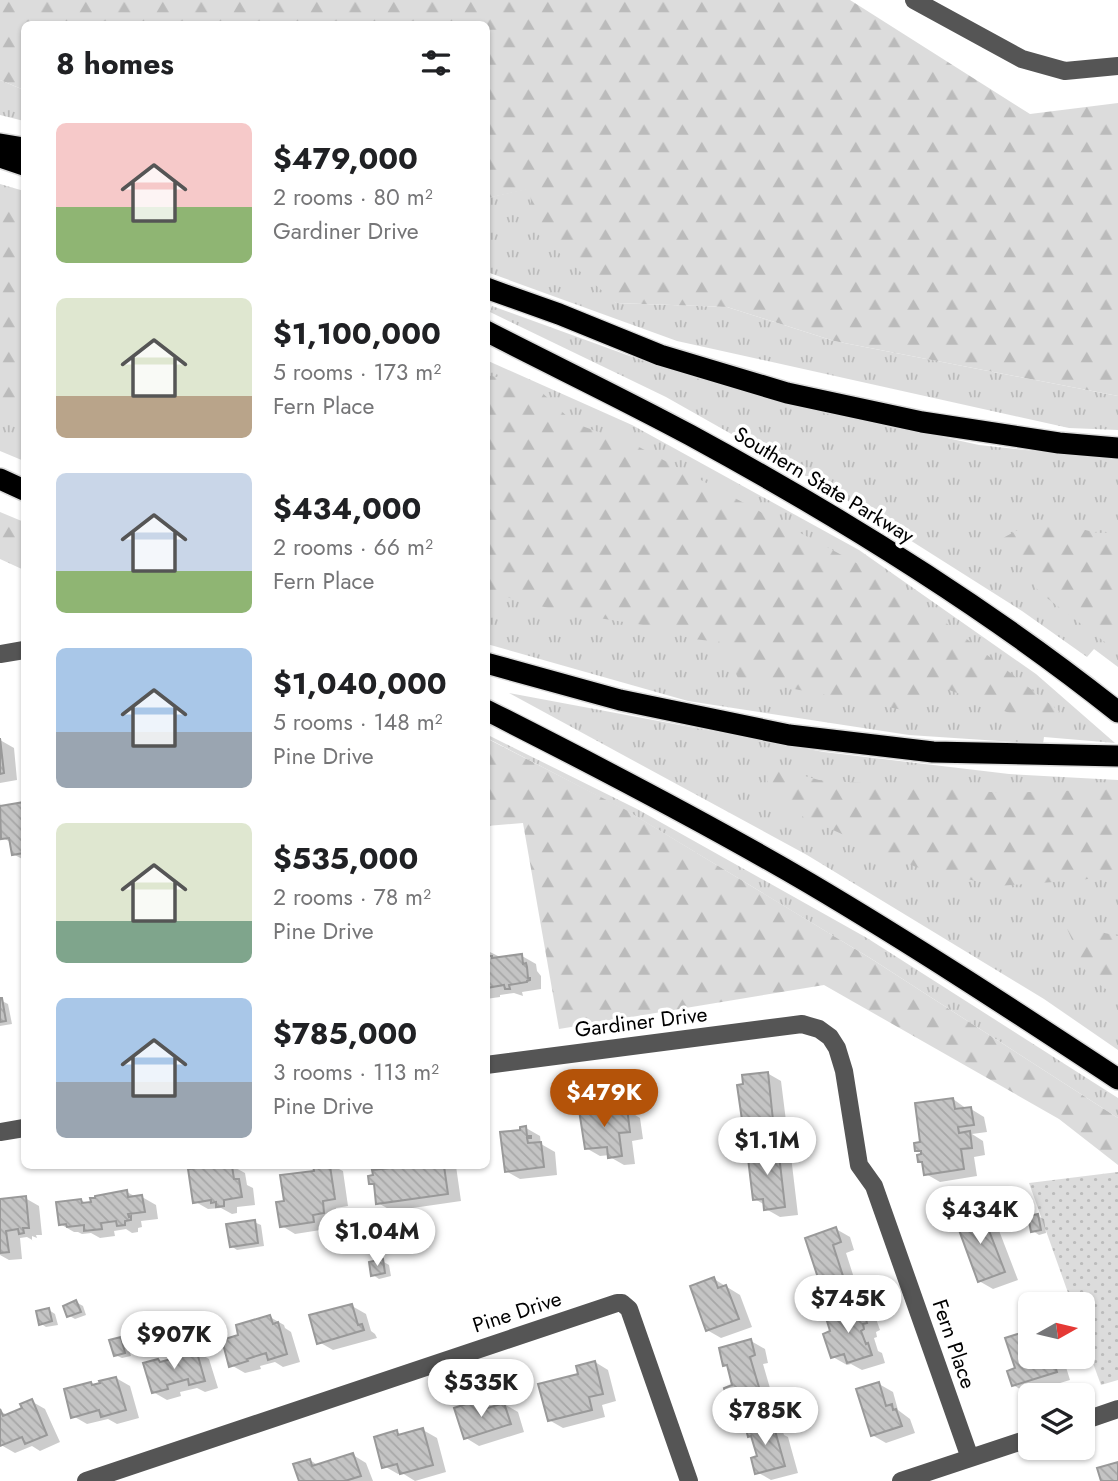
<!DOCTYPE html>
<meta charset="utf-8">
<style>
body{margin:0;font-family:Jost,sans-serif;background:#f2f2f2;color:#202124;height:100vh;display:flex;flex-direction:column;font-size:26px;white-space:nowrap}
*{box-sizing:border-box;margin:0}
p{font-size:23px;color:#757577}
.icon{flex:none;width:38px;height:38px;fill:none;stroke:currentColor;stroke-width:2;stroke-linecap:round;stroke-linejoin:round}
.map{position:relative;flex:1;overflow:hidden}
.details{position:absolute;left:21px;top:21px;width:469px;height:1148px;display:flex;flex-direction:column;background:#fff;border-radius:10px;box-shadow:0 2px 5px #0004}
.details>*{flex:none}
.needle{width:46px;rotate:82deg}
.buttons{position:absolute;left:1018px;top:1292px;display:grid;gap:14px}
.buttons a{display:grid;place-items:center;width:77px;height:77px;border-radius:10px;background:#fff;box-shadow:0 2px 5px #0004;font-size:35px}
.price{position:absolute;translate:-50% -60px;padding:0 16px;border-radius:24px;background:#fff;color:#222;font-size:23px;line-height:46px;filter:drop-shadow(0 2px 4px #0008)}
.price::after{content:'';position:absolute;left:50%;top:42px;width:21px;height:16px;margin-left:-10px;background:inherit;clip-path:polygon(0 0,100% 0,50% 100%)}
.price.selected{background:#b45309;color:#fff}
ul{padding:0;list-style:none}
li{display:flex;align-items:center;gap:21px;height:175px;padding:0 35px}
li span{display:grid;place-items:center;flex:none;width:196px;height:140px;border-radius:10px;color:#555}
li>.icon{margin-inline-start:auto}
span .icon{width:84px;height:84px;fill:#fffc;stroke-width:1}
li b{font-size:30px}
h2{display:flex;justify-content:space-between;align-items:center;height:84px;padding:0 35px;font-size:30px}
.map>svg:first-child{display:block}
</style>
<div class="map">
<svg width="1118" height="1481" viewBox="0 0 1118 1481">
<defs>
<pattern id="grass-tufts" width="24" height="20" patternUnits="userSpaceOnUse" patternTransform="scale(1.75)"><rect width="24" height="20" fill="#dcdcdc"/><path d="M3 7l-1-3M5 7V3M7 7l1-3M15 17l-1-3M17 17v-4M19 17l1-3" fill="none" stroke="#bbb"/></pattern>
<pattern id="forest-firs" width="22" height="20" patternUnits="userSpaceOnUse" patternTransform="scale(1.75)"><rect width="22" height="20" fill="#dcdcdc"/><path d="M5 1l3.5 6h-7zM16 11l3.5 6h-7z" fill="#bbb"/></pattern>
<pattern id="park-dots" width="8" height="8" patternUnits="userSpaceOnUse" patternTransform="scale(1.75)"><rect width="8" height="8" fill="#dcdcdc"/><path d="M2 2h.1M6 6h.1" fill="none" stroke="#bbb" stroke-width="1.8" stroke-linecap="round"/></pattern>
<pattern id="building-back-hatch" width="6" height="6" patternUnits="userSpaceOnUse" patternTransform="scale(1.75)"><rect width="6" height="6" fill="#c4c4c4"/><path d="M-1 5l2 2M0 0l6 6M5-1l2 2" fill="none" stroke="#a7a7a7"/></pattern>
</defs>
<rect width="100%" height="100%" fill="#fff"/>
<!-- grass -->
<path fill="url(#grass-tufts)" d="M0 80 24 90V121L0 115Z
M0 184 24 191V461L0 451Z
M531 188 616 303 727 307 834 341 1118 396V430L1069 428 677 341 487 272 486 198Z
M492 306 627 355 793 404 979 445 1118 460V667L1094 649 1087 657 1022 611 834 492 666 397 490 312Z
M486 360 632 425 859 550 1036 674 1115 743 1044 737 1043 744 909 735 688 701 487 644Z
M509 693 824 752 1009 774 1118 780V1050L1044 999 807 855Z
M486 734 637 809 867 938 1118 1098V1118L870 958 632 814 487 738Z"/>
<!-- forest -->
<path fill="url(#forest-firs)" d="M0 0H850L1030 114 1118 103V396L834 341 727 307 616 303 533 230 530 189 487 198 486 24H24V90L0 80Z
M0 197 24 215V414L0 404Z
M486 375 533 384 574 423 639 447 896 584 1059 711 1055 722 1012 714 936 685 903 710 738 678 721 642 693 639 643 625 567 613 487 592Z
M0 512 24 522V570L0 559Z
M1038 519 1098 533 1118 532V652L1039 592 1003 538Z
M486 738 626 810 870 958 1118 1118V1165L1059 1119 824 985 559 1029 523 823 487 826Z
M766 765 819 780 1005 793 1118 789V877L1115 875 1081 880 997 886 916 867 770 802Z
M1065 924 1118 936V998L1088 976Z"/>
<!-- park -->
<path fill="url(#park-dots)" d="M1118 1172V1380L1101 1385 1083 1336V1304H1072L1029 1183Z"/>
<!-- shadow -->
<path fill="#0003" d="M0 740 14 748 17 780 0 783Z
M0 803 1 807 24 804V860L13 854 12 843 3 838 0 818Z
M486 950 502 958 522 956 536 964 537 971 541 976V989L522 992 523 996 514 993 500 995V997L486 999Z
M0 1000 8 1004 12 1024 0 1026Z
M767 1073 781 1081 788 1137 768 1139 754 1131 753 1125 743 1119Z
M953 1099 967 1109H971L984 1117 987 1132 972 1134 983 1141 985 1155 974 1157 977 1176 940 1182 926 1174 925 1164 919 1161 926 1156 917 1150Z
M599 1109 606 1113 627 1110 640 1118 643 1139 632 1141 635 1164 624 1165 610 1157V1155L600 1156 586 1148Z
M526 1128 540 1136 541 1144 555 1152 557 1175 520 1179 506 1171 522 1132Z
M777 1148 791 1156 798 1215 780 1217 766 1209 765 1205 755 1199Z
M232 1166 245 1173 247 1185 253 1188 255 1205 237 1207V1213L232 1214 221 1208 208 1209 194 1201 190 1170Z
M315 1166H333L343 1171 348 1206 336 1208 338 1220 326 1222 327 1229 295 1234 282 1226 286 1202 316 1172Z
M392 1166H456L461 1201 392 1211 378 1203 376 1186 371 1183 393 1169Z
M127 1192 136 1197H142L156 1205 158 1219 141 1221 142 1227 138 1228V1232L132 1233 126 1229 114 1231 115 1236 100 1238 91 1233 82 1234 78 1232H74L60 1224 81 1200 87 1204Z
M25 1198 39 1206 42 1235H36L37 1238 32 1236V1240L34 1241 27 1237 20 1238 22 1259 9 1260 0 1255V1199L3 1200Z
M1009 1207 1015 1211 1017 1222 1007 1224 1000 1220Z
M981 1212 995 1220 1018 1280 993 1289 979 1281Z
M1037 1216 1044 1219 1046 1233 1039 1235 1033 1231Z
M254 1222 261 1225 264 1246 237 1250 231 1246Z
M836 1229 850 1237 854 1250 846 1253 856 1284 835 1291 822 1283Z
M382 1261 389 1265 391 1276 379 1279 373 1275Z
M714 1279 740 1295 752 1327 721 1338 707 1330Z
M76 1302 83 1306 86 1315 75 1319 68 1315Z
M352 1306 366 1314 371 1331 375 1334 377 1338 333 1350 319 1342Z
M861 1308 875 1316 880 1330 876 1332 877 1337 874 1338 878 1351 882 1353 885 1363 862 1370 851 1364 847 1365 833 1357Z
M49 1310 55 1314 58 1325 46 1327 40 1323Z
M270 1317 284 1325 285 1328 291 1332 300 1362 283 1367 275 1362 260 1366 261 1369 245 1373 231 1365 241 1337Z
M1030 1332 1031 1356H1060L1063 1365 1066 1367 1070 1380 1027 1393 1013 1385Z
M120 1339 127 1342 131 1356 122 1358 115 1355Z
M751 1341 765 1349 768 1363 763 1364 774 1402 744 1410 730 1401 734 1387 729 1367 725 1365Z
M196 1351 209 1359 218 1388 205 1392 197 1388 180 1392 181 1396 167 1400 153 1392 162 1364Z
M595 1362 608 1370 616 1401 602 1405 605 1417 563 1428 549 1420 580 1375Z
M116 1378 130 1386 139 1418 117 1424 108 1419 87 1424 73 1416 91 1383 95 1386Z
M879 1384 893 1392 898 1410 910 1419 915 1433 886 1443 872 1435Z
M31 1401 45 1409 60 1442 40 1451 32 1446 15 1453 1 1445 0 1442V1411L9 1416 24 1409Z
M478 1402 490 1409 504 1404 518 1412 524 1432 479 1446 466 1438Z
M768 1421 782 1429 784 1435 788 1437 798 1473 771 1480 757 1472 759 1457 754 1438 750 1436Z
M423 1430 437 1438 446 1472 415 1481 402 1473 398 1474 384 1466 396 1432 403 1436Z
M353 1455 366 1463 373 1481H300L310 1460 319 1466Z"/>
<!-- building -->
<path fill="url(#building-back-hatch)" stroke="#999" stroke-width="2" d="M0 738 4 773 0 774Z
M24 802V853L12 855 9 838 1 839 0 806Z
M522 954 523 964 526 963 527 967 528 978H530V980L527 981V982L509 985 510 989H505L504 985 487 988 486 990V956H492V958Z
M0 998H2L6 1021 0 1022Z
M768 1072 774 1130 752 1132 751 1119 742 1120 737 1085 743 1084 742 1075Z
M953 1098 955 1109 971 1107 974 1125 958 1127 959 1133 970 1131 972 1148 961 1149 964 1169 924 1175 922 1162H918L917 1155 921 1154V1151H915L914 1143 920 1142 915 1103Z
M600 1107V1112L627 1108 630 1132 619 1133 622 1156 608 1158 607 1147 585 1149 579 1110Z
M526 1126 527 1136H531V1138H527L528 1143 541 1142 544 1167 505 1172 500 1132 520 1130V1127Z
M778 1146 785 1207 764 1210 763 1199 753 1200 747 1150Z
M215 1166H232L234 1179H239L242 1197 224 1200V1206L216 1207V1202L211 1203V1200L193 1203 188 1169Z
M313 1166H330L335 1199 323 1201 324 1213 313 1215 314 1222 280 1227 276 1202 284 1201 280 1175 314 1171Z
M390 1166H444L448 1194 376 1204 374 1184H369L368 1176 373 1175 372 1170 391 1168Z
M127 1190 128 1197 142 1195 145 1212 128 1214 129 1217 131 1216V1220L125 1221V1225L117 1226 116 1221 101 1223 102 1229 84 1231V1225L67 1227 66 1224 59 1225 56 1202 81 1199 82 1203 91 1202 90 1198H95V1196Z
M26 1196 29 1228H23L24 1233 19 1234 18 1229 6 1231 9 1252 0 1253V1199Z
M1009 1206 1012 1218 999 1221 996 1209Z
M981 1210 1005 1272 978 1282 955 1219Z
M1038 1214 1041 1230 1031 1232 1028 1216Z
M255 1220 258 1243 230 1247 226 1224Z
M836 1227 841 1242 833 1245 843 1276 820 1284 805 1238Z
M383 1259 385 1273 371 1276 369 1262Z
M714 1277 718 1288 726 1285 739 1319 706 1331 690 1286Z
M76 1300 81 1312 67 1317 63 1306Z
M352 1304 358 1325 362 1324 364 1330 317 1344 309 1315Z
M862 1306 867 1323 863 1324 864 1329 861 1331 866 1344 868 1343 872 1355 847 1363 844 1354 831 1358 823 1334 830 1331 826 1318Z
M49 1308 52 1321 39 1325 36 1311Z
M270 1315 273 1324 278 1322 287 1354 268 1360 266 1353 247 1359 248 1361 229 1367 222 1340 238 1335 236 1325Z
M1030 1330 1031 1356 1052 1357 1057 1372 1012 1386 1007 1371 1015 1368 1005 1338Z
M121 1337 125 1353 114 1356 109 1340Z
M751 1339 755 1355 750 1357 761 1394 728 1403 724 1388 732 1385 727 1365 723 1366 719 1348Z
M196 1349 205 1381 189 1385 188 1379 167 1385 168 1389 152 1393 143 1363 158 1359 160 1362 179 1357V1354Z
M595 1361 603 1394 589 1397 592 1410 548 1421 538 1384 578 1374 576 1366Z
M116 1377 126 1410 101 1417 99 1410 71 1418 64 1389 91 1382 92 1385 100 1383 99 1381Z
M879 1382 886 1406 892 1404 893 1410 896 1409 902 1426 871 1436 856 1389Z
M32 1399 47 1435 25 1444 22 1437 0 1446V1409L3 1416 22 1408 20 1404Z
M478 1400 481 1410 504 1403 511 1424 464 1439 454 1408Z
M768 1419 771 1428 774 1427 785 1466 755 1474 751 1458 757 1456 751 1436 748 1437 745 1425Z
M423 1428 433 1465 400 1474 397 1464 382 1468 374 1437 397 1430 398 1435Z
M353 1453 361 1476 345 1481H299L293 1464 310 1459 312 1466Z
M1118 1462V1481H1101L1097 1468Z"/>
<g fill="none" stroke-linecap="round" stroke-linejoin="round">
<defs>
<path id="highway" d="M0 144 24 148
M0 157 24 165
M486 288 559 314 660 355 787 393 922 422 1059 443 1118 448
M486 331C554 366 623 399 690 435 839 516 985 606 1118 712
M0 479 24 490
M486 663 620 700 789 735 933 752 1118 756
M486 710C595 765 703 821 809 883 914 945 1016 1012 1118 1079"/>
</defs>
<!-- highway casing -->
<use href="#highway" stroke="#dbdbdb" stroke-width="24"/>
<!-- minor -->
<path stroke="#555" stroke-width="18" d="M914 0 1022 59 1065 71 1118 66
M0 654 24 650
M486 1065 802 1024 819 1029 830 1037 837 1048 844 1071 859 1165 874 1186 970 1458
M0 1132 24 1128
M1083 1421 1118 1409
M86 1481 617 1303H622L629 1309 689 1481
M901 1481 1031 1438"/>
<!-- highway -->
<use href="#highway" stroke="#000" stroke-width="21"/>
</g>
<g text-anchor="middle" stroke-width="7" stroke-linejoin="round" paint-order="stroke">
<!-- street labels -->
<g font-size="21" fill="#000" stroke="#fff">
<text transform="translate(824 485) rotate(31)" y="7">Southern State Parkway</text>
<text transform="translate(641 1022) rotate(-7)" y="7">Gardiner Drive</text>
<text transform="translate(517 1312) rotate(-18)" y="7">Pine Drive</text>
<text transform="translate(954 1344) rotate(71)" y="7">Fern Place</text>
</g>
</g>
</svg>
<div class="buttons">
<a><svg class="needle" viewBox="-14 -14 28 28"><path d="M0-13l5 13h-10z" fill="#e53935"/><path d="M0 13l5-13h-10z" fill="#757577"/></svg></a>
<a><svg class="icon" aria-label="layers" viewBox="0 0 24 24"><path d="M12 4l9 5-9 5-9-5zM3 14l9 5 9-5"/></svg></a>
</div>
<b class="price selected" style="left:604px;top:1129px">$479K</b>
<b class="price" style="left:767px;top:1177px">$1.1M</b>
<b class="price" style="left:980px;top:1246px">$434K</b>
<b class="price" style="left:377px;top:1268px">$1.04M</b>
<b class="price" style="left:848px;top:1335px">$745K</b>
<b class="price" style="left:174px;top:1371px">$907K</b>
<b class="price" style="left:481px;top:1419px">$535K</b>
<b class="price" style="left:765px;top:1447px">$785K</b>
<section class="details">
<h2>8 homes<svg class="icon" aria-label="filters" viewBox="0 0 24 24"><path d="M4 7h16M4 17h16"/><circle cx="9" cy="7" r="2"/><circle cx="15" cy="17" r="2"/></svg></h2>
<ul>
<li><span style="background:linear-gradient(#f6c9c9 60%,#8fb573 0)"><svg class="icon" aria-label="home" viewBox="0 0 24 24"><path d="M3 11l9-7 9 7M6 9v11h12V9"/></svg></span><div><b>$479,000</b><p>2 rooms · 80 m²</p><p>Gardiner Drive</p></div></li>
<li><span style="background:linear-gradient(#dfe7d0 70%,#b9a48a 0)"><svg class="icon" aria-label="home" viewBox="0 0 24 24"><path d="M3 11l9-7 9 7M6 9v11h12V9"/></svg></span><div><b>$1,100,000</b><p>5 rooms · 173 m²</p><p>Fern Place</p></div></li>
<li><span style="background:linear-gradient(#c9d6e8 70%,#8fb573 0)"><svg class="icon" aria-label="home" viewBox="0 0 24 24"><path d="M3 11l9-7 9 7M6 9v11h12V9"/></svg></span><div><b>$434,000</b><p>2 rooms · 66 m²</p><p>Fern Place</p></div></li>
<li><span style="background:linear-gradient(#a9c7e8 60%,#9aa5b1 0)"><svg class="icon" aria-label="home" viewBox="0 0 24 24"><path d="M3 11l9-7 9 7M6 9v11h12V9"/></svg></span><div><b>$1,040,000</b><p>5 rooms · 148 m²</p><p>Pine Drive</p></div></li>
<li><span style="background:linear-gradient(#dfe7d0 70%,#7fa58c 0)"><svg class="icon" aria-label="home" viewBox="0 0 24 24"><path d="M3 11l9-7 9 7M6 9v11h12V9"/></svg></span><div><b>$535,000</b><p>2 rooms · 78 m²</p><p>Pine Drive</p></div></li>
<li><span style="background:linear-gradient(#a9c7e8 60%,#9aa5b1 0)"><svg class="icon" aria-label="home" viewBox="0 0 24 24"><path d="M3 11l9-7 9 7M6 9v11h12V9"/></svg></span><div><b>$785,000</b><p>3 rooms · 113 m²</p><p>Pine Drive</p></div></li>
</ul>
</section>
</div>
